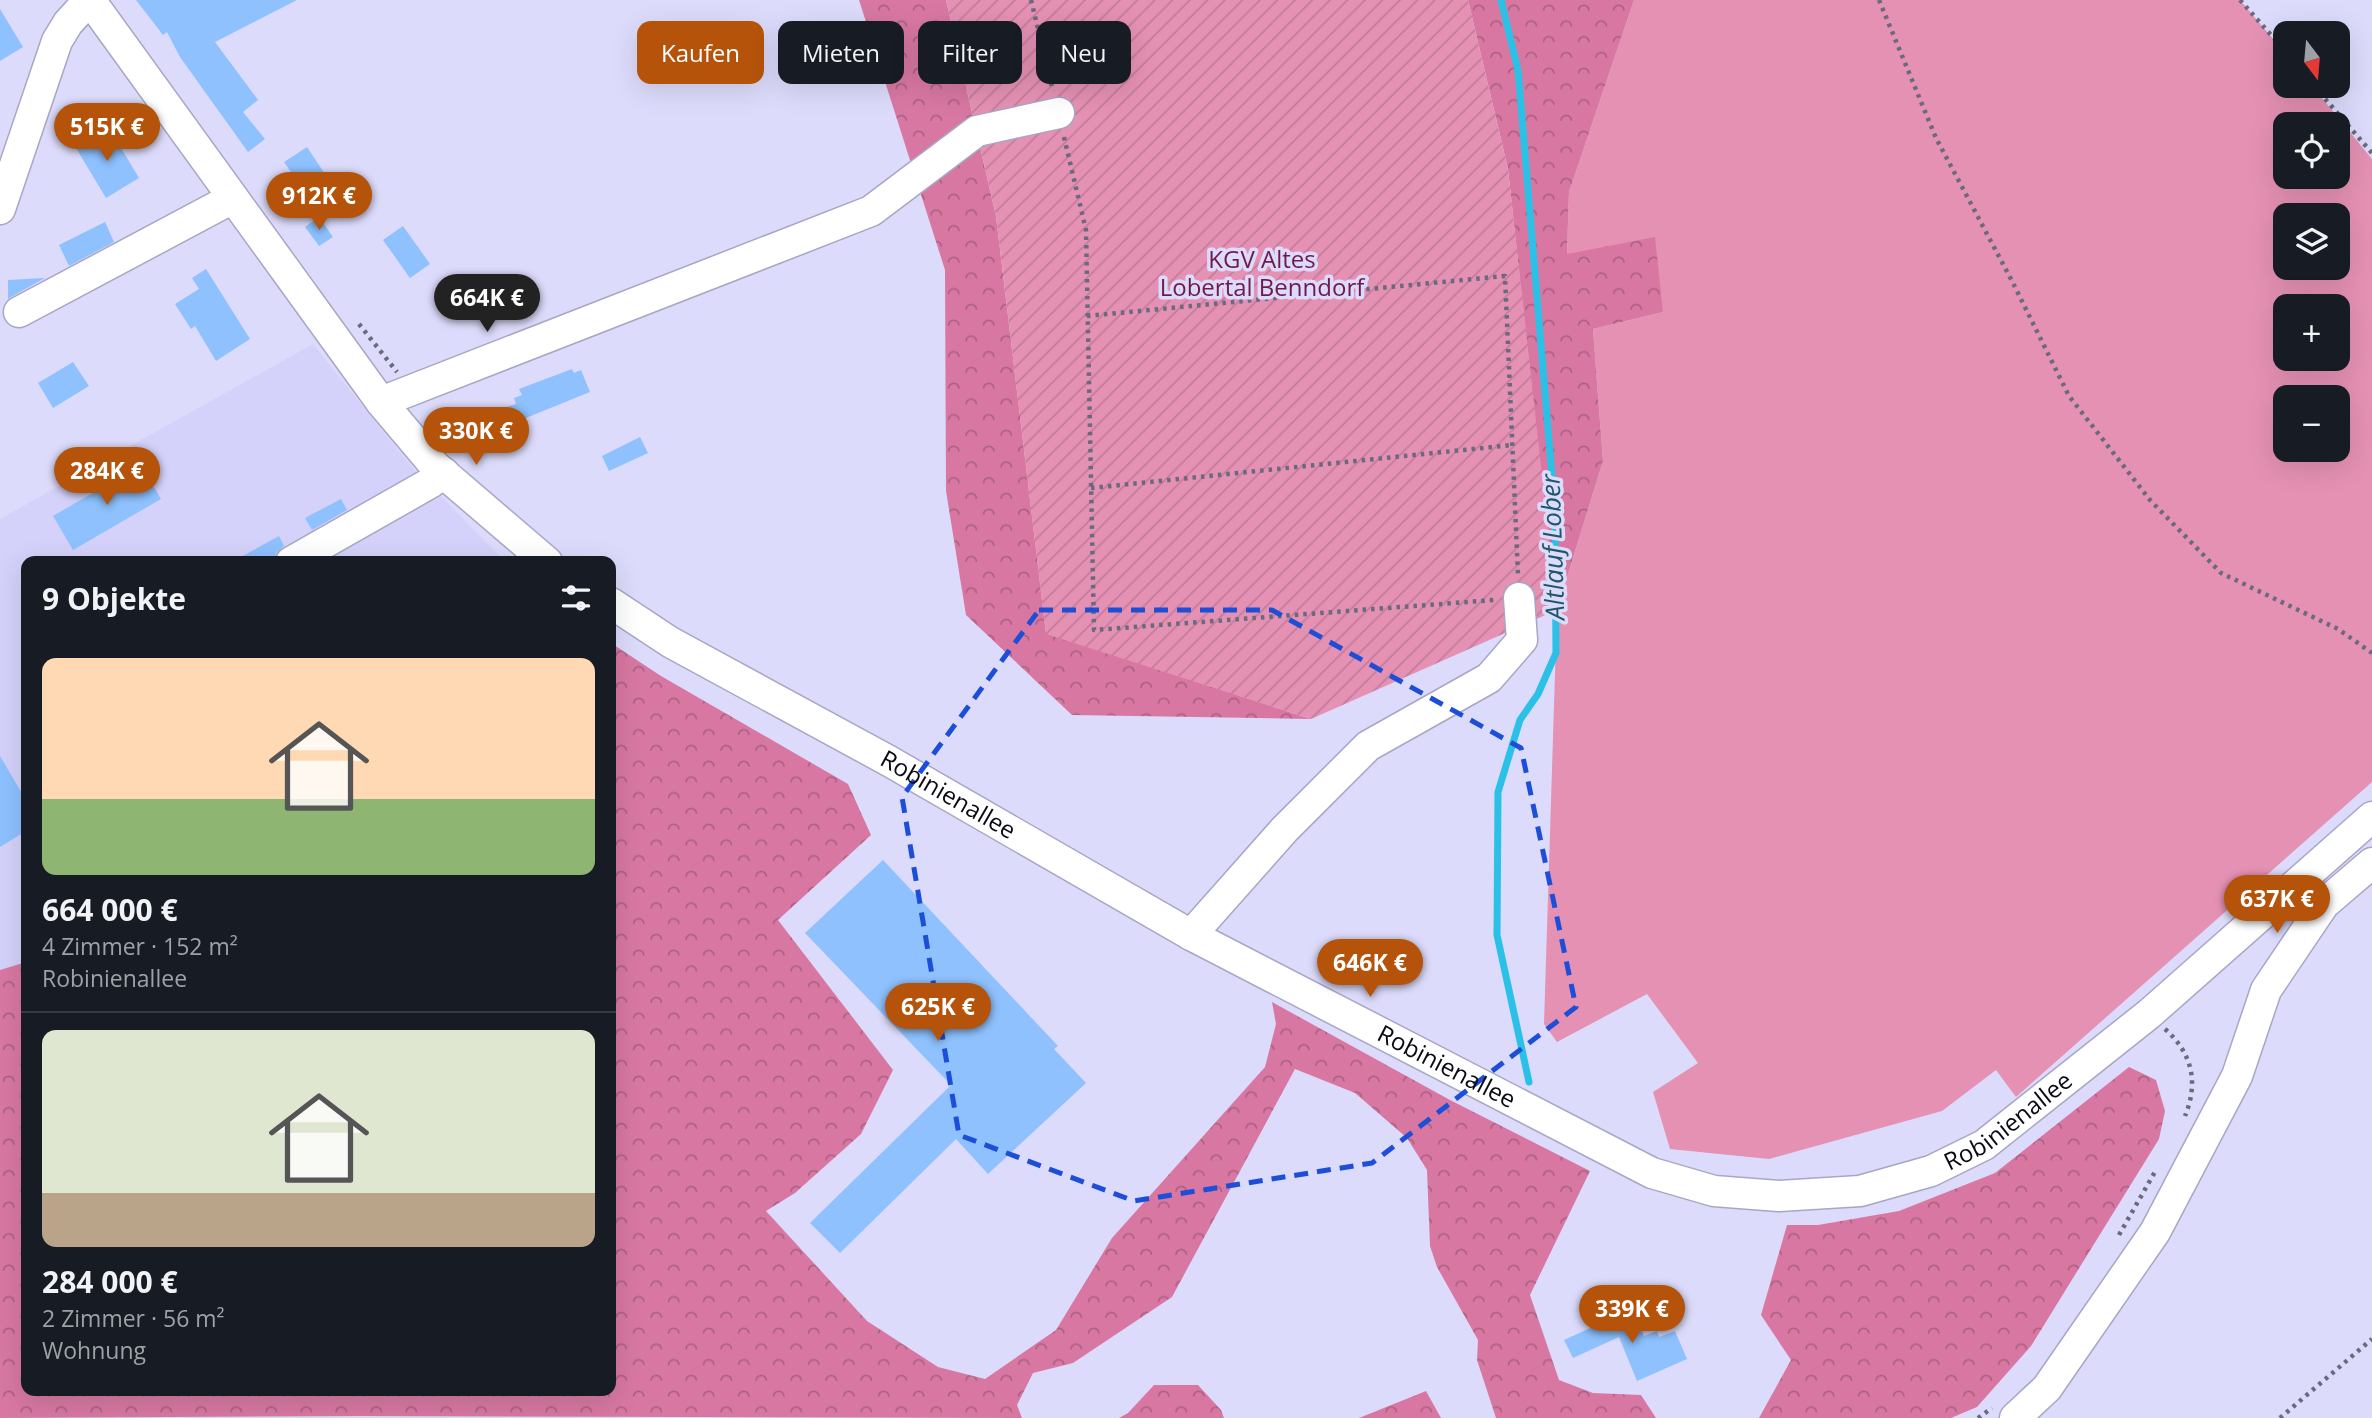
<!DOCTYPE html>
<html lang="de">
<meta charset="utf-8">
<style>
body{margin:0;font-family:"Open Sans",sans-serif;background:#242831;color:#f1f3f6;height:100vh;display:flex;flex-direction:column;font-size:26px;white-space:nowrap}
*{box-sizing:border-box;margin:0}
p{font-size:23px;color:#9ea1a6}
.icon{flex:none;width:38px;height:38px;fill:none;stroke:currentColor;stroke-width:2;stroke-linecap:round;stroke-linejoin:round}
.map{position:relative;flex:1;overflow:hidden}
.sheet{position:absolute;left:21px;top:556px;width:595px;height:840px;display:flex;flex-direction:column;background:#171b24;border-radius:14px;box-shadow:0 7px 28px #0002}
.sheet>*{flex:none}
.hud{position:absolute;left:637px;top:21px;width:665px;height:63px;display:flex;gap:14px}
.needle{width:46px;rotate:164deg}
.buttons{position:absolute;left:2273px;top:21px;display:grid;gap:14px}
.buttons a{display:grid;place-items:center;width:77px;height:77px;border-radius:14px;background:#171b24;box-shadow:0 7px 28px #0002;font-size:35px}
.price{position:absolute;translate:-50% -60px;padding:0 16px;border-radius:24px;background:#b45309;color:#fff;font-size:23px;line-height:46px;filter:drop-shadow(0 2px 4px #0008)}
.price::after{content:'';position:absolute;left:50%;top:42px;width:21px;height:16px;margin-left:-10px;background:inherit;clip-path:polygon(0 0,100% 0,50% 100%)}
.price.current{background:#222;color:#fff}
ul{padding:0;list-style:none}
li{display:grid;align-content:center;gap:14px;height:371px;padding:0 21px}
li+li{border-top:2px solid #363941}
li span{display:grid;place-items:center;height:217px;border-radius:14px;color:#555}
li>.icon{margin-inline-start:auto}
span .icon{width:126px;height:126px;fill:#fffc;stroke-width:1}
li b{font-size:30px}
h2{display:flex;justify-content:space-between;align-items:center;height:84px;padding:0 21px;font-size:30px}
.pill{padding:0 24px;border-radius:14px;background:#171b24;box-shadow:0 7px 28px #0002;font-size:24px;line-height:63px}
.pill.current{background:#b45309;color:#fff}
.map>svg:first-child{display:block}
</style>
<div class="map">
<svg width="2372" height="1418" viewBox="0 0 2372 1418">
<defs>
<pattern id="forest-crowns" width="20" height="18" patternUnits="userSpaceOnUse" patternTransform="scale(1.75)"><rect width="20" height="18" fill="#d878a2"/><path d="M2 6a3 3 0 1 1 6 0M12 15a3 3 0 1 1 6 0" fill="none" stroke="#ad6183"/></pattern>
<pattern id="garden-furrows" width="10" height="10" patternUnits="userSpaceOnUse" patternTransform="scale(1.75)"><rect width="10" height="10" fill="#e591b4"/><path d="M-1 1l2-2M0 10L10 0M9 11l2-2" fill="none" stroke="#c37c9a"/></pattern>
</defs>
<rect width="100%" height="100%" fill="#dcdbfb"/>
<!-- built -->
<path fill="#d4d2fa" d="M313 344 411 466 506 562H26V962L0 970V519Z"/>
<!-- grass -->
<path fill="#e591b4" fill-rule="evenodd" d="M1634 0H2240L2285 53 2286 86H2312L2372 159V782L2016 1097 1996 1070 1942 1111 1769 1159 1670 1149 1653 1092 1698 1063 1647 994 1557 1042 1544 1024 1557 610 1603 461 1593 329 1663 312 1567 254 1569 192ZM2286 124H2338V177H2286ZM2286 215H2338V268H2286ZM2286 306H2338V359H2286ZM2286 397H2338V450H2286Z"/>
<!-- forest -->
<path fill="url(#forest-crowns)" d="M859 0H946L996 216 1046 633 1311 719 1072 715 966 615 946 491 945 270Z
M1468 0H1634L1569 192 1567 254 1655 237 1663 312 1593 329 1603 461 1556 613 1508 169Z
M611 643 661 676 848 784 871 835 778 920 893 1070 861 1134 795 1193 766 1211 867 1321 938 1367 985 1379 1056 1330 1112 1238 1265 1067 1276 1024 1272 1002 1450 1100 1590 1171 1530 1295 1559 1380 1593 1393 1641 1395 1656 1418H1496L1477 1360 1478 1340 1437 1267 1430 1246 1427 1170 1407 1138 1355 1093 1295 1069 1172 1297 1073 1363 1033 1373 1017 1405 1022 1418 362 1416 0 1418V970L26 962V1391H611Z
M2129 1067 2156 1080 2165 1111 2159 1139 2031 1346 1977 1407 1951 1418H1759L1791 1360 1761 1315 1787 1225H1818L1899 1211 1995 1173Z
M1154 1385H1198L1221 1410 1224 1418H1119L1128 1413Z
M1426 1391 1441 1418H1359Z"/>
<!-- garden -->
<path fill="url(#garden-furrows)" d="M946 0H1468L1508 169 1557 610 1311 719 1046 634 996 216Z"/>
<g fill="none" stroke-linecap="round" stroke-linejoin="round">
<!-- stream -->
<path stroke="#2bc0e6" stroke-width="7" d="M1501 0 1518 70 1555 512 1556 653 1538 694 1520 720 1498 792 1497 935 1529 1082"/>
</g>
<!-- building -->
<path fill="#8ec1fe" d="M136 0H297L215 42 258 100 243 112 265 139 248 152 180 57 167 32 163 35Z
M0 9 23 47 0 61Z
M109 128 139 178 106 198 76 148Z
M307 147 339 195 318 211 284 162Z
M319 217 333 237 319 246 305 227Z
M105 222 114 242 69 266 59 245Z
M403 226 430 264 410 278 383 240Z
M206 269 250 339 216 361 195 326 191 329 175 304 199 289 192 278Z
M45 278 11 297 8 299V280Z
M73 362 89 386 53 408 38 383Z
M572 369 574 373 581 370 590 392 511 424 512 426 487 434 481 415 516 404 514 398 522 395 519 389Z
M640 437 648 453 609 471 602 456Z
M141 465 161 499 73 550 53 516Z
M341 499 347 510 312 530 305 518Z
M279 536 284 546 276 553 274 562H232Z
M0 756 26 800V831L0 847Z
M883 860 1058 1046 1054 1049 1086 1083 988 1174 956 1139 840 1253 810 1223 951 1085 805 933Z
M1632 1309 1644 1336 1657 1331 1659 1337 1675 1331 1687 1359 1637 1381 1619 1337 1573 1358 1564 1340Z"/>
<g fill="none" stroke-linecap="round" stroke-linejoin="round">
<defs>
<g id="minor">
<path d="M90 0 381 402 435 466 547 562"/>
<path d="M0 209 57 41 68 23 89 0"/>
<path d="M19 312 233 198"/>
<path d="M381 402 871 211 977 131 1059 113"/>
<path d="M291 562 430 483 444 473"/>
<path id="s1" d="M611 603 670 642 889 761 1191 935 1652 1173 1714 1191 1779 1196 1860 1191 1931 1171 1984 1145 2149 1014 2372 817"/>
<path d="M1191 935 1284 830 1368 746 1489 678 1522 640 1519 598"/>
<path d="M2015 1418 2047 1388 2155 1232 2237 1076 2266 990 2324 904 2372 863"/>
</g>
</defs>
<!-- minor casing -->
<use href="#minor" stroke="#a7a6c5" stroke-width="33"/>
<!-- path -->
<path stroke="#6a697d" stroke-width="4.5" stroke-dasharray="3.5 5" stroke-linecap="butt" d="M1031 0 1053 91
M1879 0 1936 138 2012 281 2069 396 2150 500 2221 573 2338 629 2372 653
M2240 0 2286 52
M2314 86 2372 153
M1064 137 1086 230 1094 630 1494 600
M1087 316 1505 276 1518 575
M359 324 397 372
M1091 488 1512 445
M2165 1029C2192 1053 2199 1082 2185 1116
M2119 1235 2156 1170
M1978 1418 1992 1408
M2280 1418 2372 1339"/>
<!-- minor -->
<use href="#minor" stroke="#fff" stroke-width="30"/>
</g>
<!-- marked area -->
<path fill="none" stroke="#1d4ed8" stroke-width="5" stroke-dasharray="14 9" stroke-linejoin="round" d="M1039 610H1272L1521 748 1576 1007 1372 1163 1134 1201 959 1135 902 797Z"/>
<g text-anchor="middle" stroke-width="7" stroke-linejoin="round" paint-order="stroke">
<!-- park labels -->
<g font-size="24" fill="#701a47" stroke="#dcdbfb">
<text x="1262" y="268">KGV Altes<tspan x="1262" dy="28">Lobertal Benndorf</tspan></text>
</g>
<!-- street labels -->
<g font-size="24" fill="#0b0a14" stroke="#dcdbfb">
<text dy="8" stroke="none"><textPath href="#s1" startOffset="388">Robinienallee</textPath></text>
<text dy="8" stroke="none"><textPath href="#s1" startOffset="956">Robinienallee</textPath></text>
<text dy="8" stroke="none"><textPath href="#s1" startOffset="1564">Robinienallee</textPath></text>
</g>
<!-- water labels -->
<g font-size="26" font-style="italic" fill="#1f5768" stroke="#dcdbfb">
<text transform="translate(1553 547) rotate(-92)" y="9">Altlauf Lober</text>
</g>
</g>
</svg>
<div class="buttons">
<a><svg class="needle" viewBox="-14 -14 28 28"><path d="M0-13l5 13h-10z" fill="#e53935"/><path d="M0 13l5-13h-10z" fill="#9ea1a6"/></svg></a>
<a><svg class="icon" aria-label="locate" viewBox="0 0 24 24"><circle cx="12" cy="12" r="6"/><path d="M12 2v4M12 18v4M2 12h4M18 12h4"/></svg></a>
<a><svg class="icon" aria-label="layers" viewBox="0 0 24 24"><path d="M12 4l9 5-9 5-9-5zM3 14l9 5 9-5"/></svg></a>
<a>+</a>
<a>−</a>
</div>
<b class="price" style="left:107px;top:163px">515K €</b>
<b class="price" style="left:319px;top:232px">912K €</b>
<b class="price current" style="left:487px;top:334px">664K €</b>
<b class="price" style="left:476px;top:467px">330K €</b>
<b class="price" style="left:107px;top:507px">284K €</b>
<b class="price" style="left:2277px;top:935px">637K €</b>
<b class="price" style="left:1370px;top:999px">646K €</b>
<b class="price" style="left:938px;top:1043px">625K €</b>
<b class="price" style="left:1632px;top:1345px">339K €</b>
<div class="hud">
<a class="pill current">Kaufen</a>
<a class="pill">Mieten</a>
<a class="pill">Filter</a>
<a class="pill">Neu</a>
</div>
<section class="sheet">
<h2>9 Objekte<svg class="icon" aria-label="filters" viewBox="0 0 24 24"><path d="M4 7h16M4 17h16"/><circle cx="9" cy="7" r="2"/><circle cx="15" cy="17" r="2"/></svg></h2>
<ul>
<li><span style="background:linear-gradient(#ffd9b3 65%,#8fb573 0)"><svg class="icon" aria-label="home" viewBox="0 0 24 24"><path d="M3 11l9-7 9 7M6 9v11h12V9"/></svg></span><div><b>664 000 €</b><p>4 Zimmer · 152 m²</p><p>Robinienallee</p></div></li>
<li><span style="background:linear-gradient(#dfe7d0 75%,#b9a48a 0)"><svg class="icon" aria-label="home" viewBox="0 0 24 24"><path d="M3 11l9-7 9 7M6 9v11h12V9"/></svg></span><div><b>284 000 €</b><p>2 Zimmer · 56 m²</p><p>Wohnung</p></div></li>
</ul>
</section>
</div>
